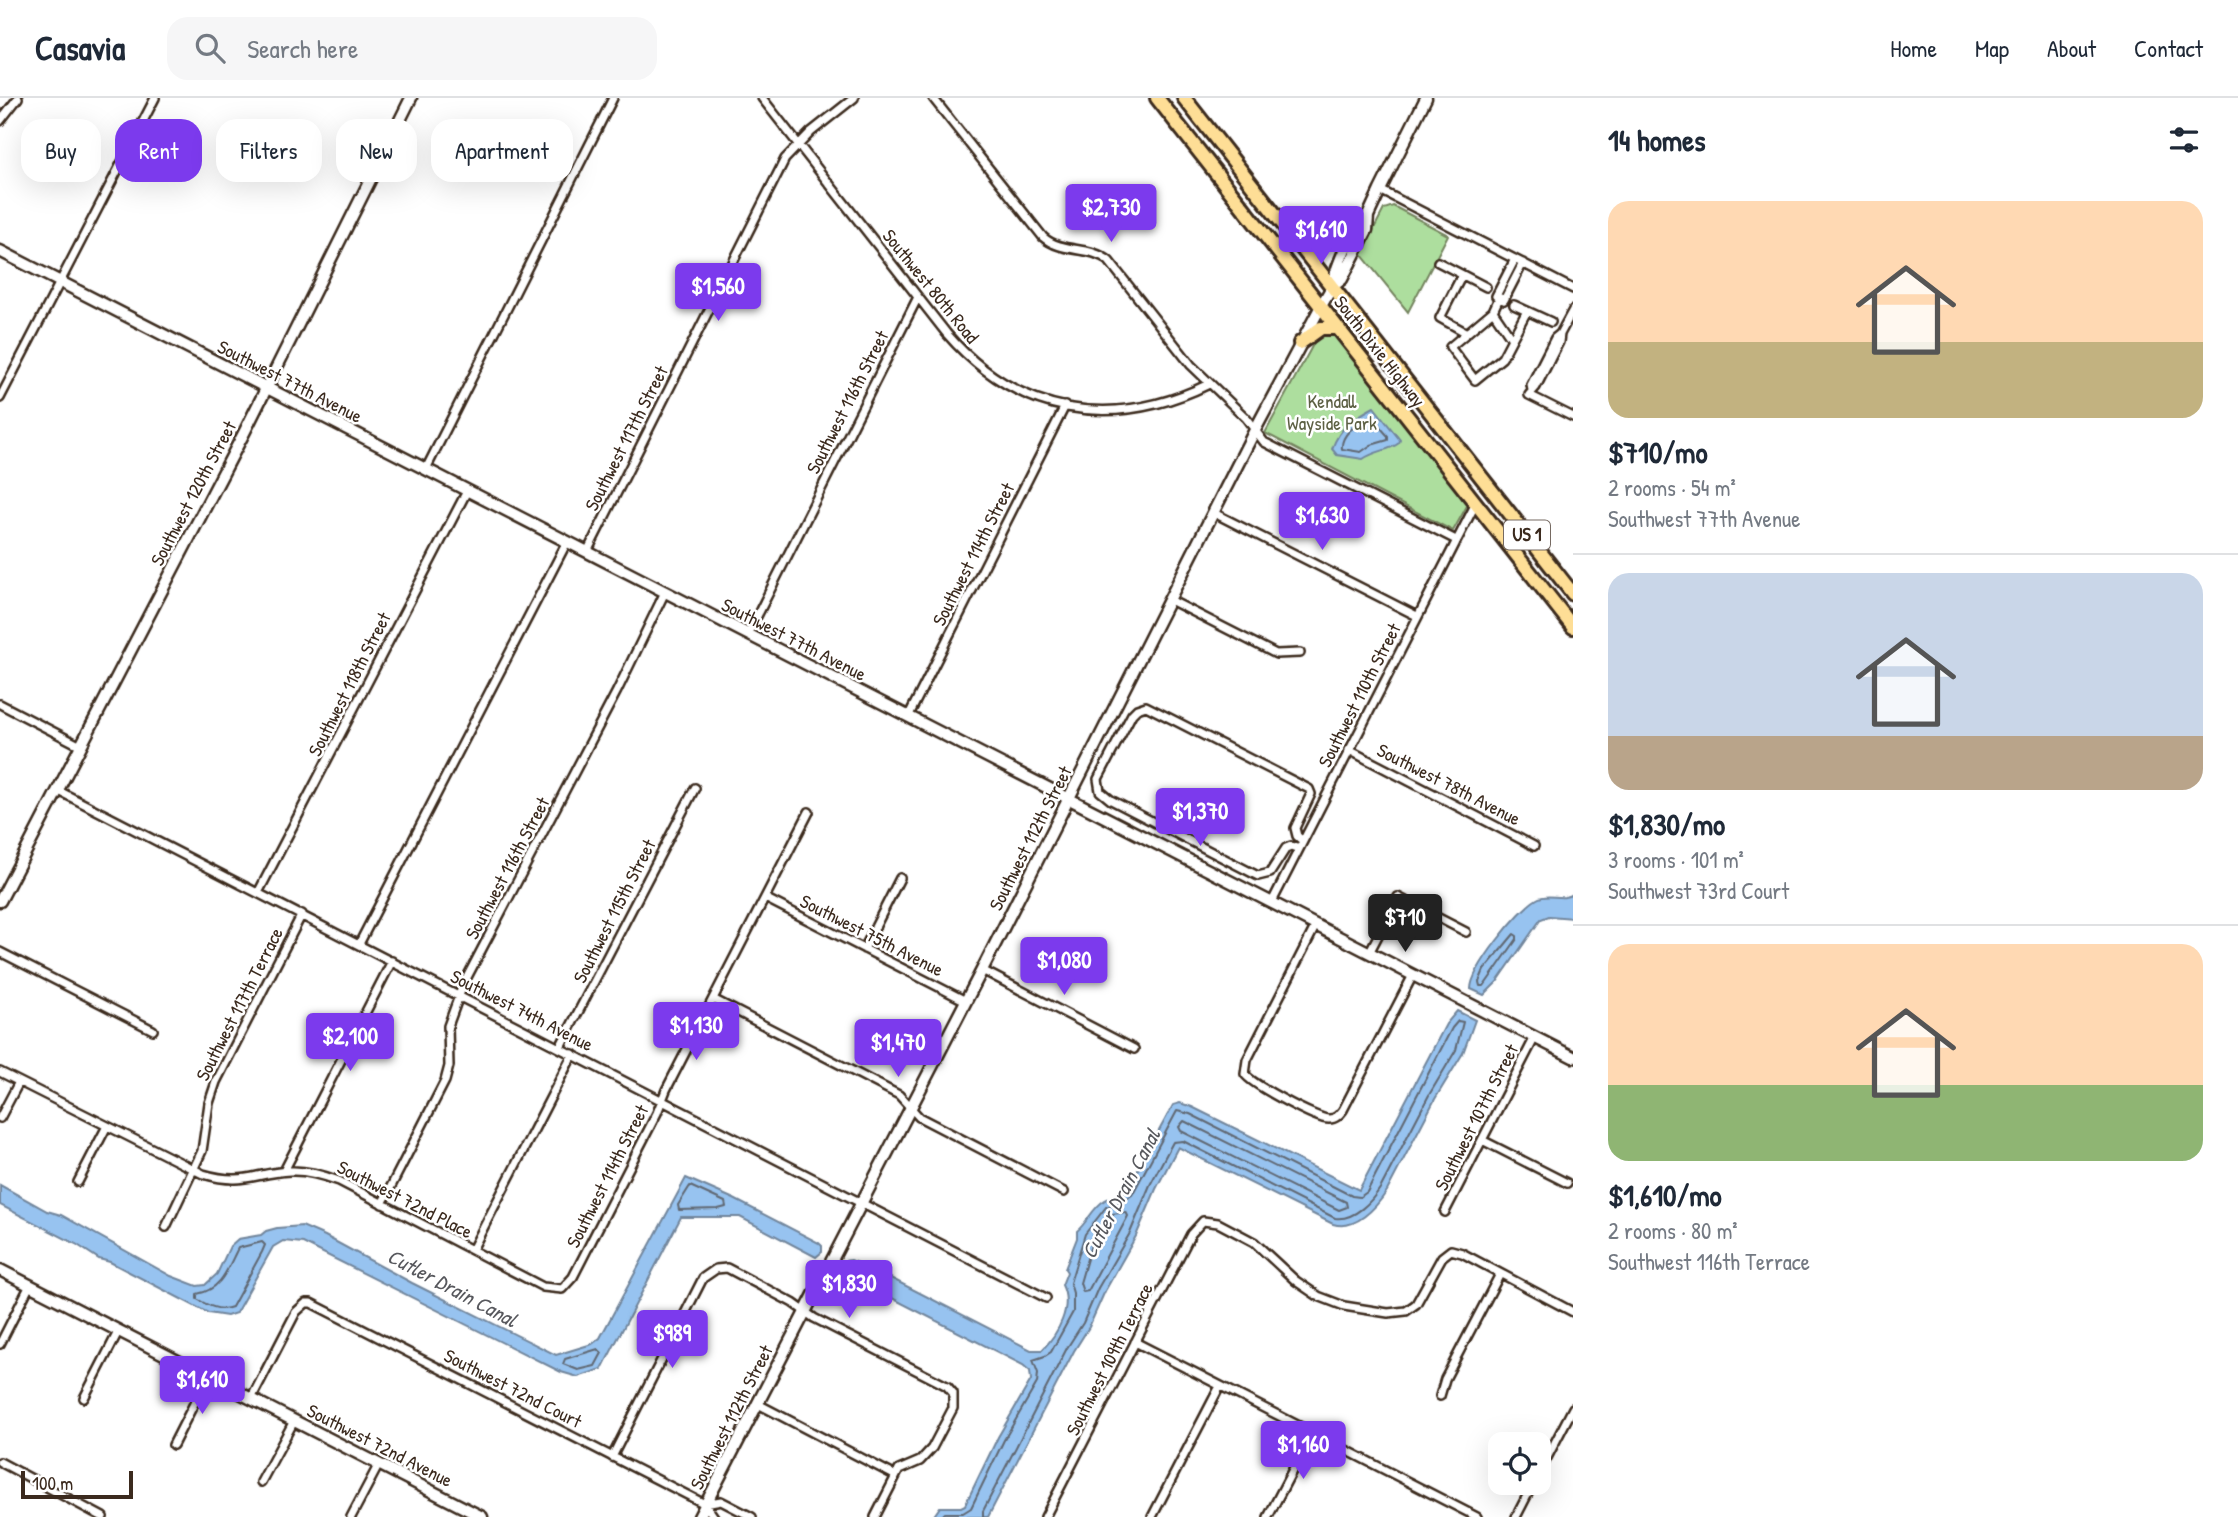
<!DOCTYPE html>
<meta charset="utf-8">
<style>
body{margin:0;font-family:"Patrick Hand",sans-serif;background:#f6f6f7;color:#1f2937;height:100vh;display:flex;flex-direction:column;font-size:26px;white-space:nowrap}
*{box-sizing:border-box;margin:0}
p{font-size:23px;color:#747a83}
.icon{flex:none;width:38px;height:38px;fill:none;stroke:currentColor;stroke-width:2;stroke-linecap:round;stroke-linejoin:round}
.map{position:relative;flex:1;overflow:hidden}
.panel{display:flex;flex-direction:column;background:#fff;width:665px}
.panel>*{flex:none}
.guide{position:absolute;left:21px;top:21px;width:665px;height:63px;display:flex;gap:14px}
.fabs{position:absolute;left:1488px;top:1334px;display:grid;gap:14px}
.fabs a{display:grid;place-items:center;width:63px;height:63px;border-radius:14px;background:#fff;box-shadow:0 7px 28px #0002;font-size:35px}
.scale{position:absolute;left:21px;bottom:18px;width:112px;box-sizing:border-box;padding-left:7px;border:4px solid #3b2a1e;border-top:0;font-size:19px;line-height:24px;white-space:nowrap;color:#3b2a1e;-webkit-text-stroke:5px #fff;paint-order:stroke}
.price{position:absolute;translate:-50% -60px;padding:0 16px;border-radius:7px;background:#7c3aed;color:#fff;font-size:23px;line-height:46px;filter:drop-shadow(0 2px 4px #0008)}
.price::after{content:'';position:absolute;left:50%;top:42px;width:21px;height:16px;margin-left:-10px;background:inherit;clip-path:polygon(0 0,100% 0,50% 100%)}
.price.current{background:#222;color:#fff}
ul{padding:0;list-style:none}
li{display:grid;align-content:center;gap:14px;height:371px;padding:0 35px}
li+li{border-top:2px solid #e0e1e3}
li span{display:grid;place-items:center;height:217px;border-radius:21px;color:#555}
li>.icon{margin-inline-start:auto}
span .icon{width:126px;height:126px;fill:#fffc;stroke-width:1}
li b{font-size:30px}
h2{display:flex;justify-content:space-between;align-items:center;height:84px;padding:0 35px;font-size:30px}
.tag{padding:0 24px;border-radius:21px;background:#fff;box-shadow:0 7px 28px #0002;font-size:24px;line-height:63px}
.tag.current{background:#7c3aed;color:#fff}
header{display:flex;align-items:center;gap:42px;box-sizing:border-box;height:98px;padding:0 35px;background:#fff;border-bottom:2px solid #e0e1e3}
header strong{font-size:33px}
nav{display:flex;gap:38px;margin-inline-start:auto;font-size:24px}
.search{width:490px;height:63px;background:#f6f6f7;display:flex;align-items:center;gap:18px;box-sizing:border-box;padding:0 24px;border-radius:21px;color:#747a83;font-size:26px}
main{display:flex;flex:1;min-height:0}
.map>svg:first-child{display:block}
</style>
<header>
<strong>Casavia</strong>
<div class="search"><svg class="icon" aria-label="search" viewBox="0 0 24 24"><circle cx="10" cy="10" r="6"/><path d="M15 15l6 6"/></svg>Search here</div>
<nav><a>Home</a><a>Map</a><a>About</a><a>Contact</a></nav>
</header>
<main>
<div class="map">
<svg width="1573" height="1419" viewBox="0 0 1573 1419">
<rect width="100%" height="100%" fill="#fff"/>
<filter id="ink" filterUnits="userSpaceOnUse"><feTurbulence type="fractalNoise" baseFrequency=".0143" numOctaves="2"/><feDisplacementMap in="SourceGraphic" scale="14" xChannelSelector="R" yChannelSelector="G"/><feConvolveMatrix kernelMatrix="1 2 1 2 8 2 1 2 1" color-interpolation-filters="sRGB"/></filter>
<g filter="url(#ink)">
<!-- green -->
<path fill="#adde9e" stroke="#74845e" stroke-width="2" d="M1393 108 1448 137 1408 214 1361 156 1384 111Z
M1327 235 1334 237 1468 406 1453 433 1265 335 1316 241Z"/>
<!-- water -->
<path fill="#97c3f0" stroke="#72869c" stroke-width="2" d="M1374 309 1400 342 1399 345C1389 353 1376 352 1363 361L1337 357 1332 351C1340 328 1354 320 1374 309Z
M1573 796V820L1549 818 1541 821 1497 884 1484 897 1471 891C1471 871 1519 811 1537 801 1549 794 1561 804 1573 796Z
M1457 913 1475 922 1463 955 1435 1001 1387 1093C1376 1110 1355 1133 1333 1126L1178 1049 1156 1091 1136 1138 1105 1193 1089 1229 1074 1253 988 1419H933L940 1409H961L965 1407 998 1339 1031 1282 1030 1273 1023 1267 839 1173 844 1163 851 1162 873 1171 1031 1252H1042C1058 1236 1073 1209 1062 1187L1067 1174 1065 1171 1077 1140V1133C1087 1125 1093 1109 1105 1102 1112 1098 1119 1098 1126 1093L1173 1007 1180 1005 1192 1009 1359 1092 1446 926Z
M686 1080 734 1101 819 1145 822 1148V1154L816 1159 740 1119H681L602 1271 578 1279 561 1274 303 1145 283 1143 273 1149 236 1215 227 1218 208 1215 110 1164 99 1161 76 1146 0 1107V1087L47 1113 61 1117 171 1178 197 1188 205 1187 217 1176 230 1148 238 1141 261 1137 266 1133 277 1130 302 1128 325 1138 412 1185 556 1257 592 1246 600 1240Z"/>
<g fill="none" stroke-linecap="round" stroke-linejoin="round">
<!-- shore -->
<path stroke="#606772" stroke-width="2" d="M1371 319 1388 338V342L1371 347 1361 354 1342 351C1340 335 1358 325 1371 319Z
M1514 836 1517 838V841L1484 888H1480L1479 884 1484 872Z
M1184 1023 1346 1104 1347 1109 1339 1112 1181 1033 1179 1029Z
M690 1088 725 1104 726 1109 718 1111 679 1112 678 1107Z
M1126 1114 1128 1118 1088 1193 1083 1194 1080 1185 1093 1140 1112 1116Z
M262 1144 265 1147 262 1154 232 1209C220 1214 207 1207 197 1201V1196C222 1192 228 1169 238 1150Z
M598 1251 602 1255 595 1268 578 1272 563 1266 565 1261Z
M941 1419 945 1415H963L971 1410 1004 1342 1037 1285 1038 1275 1033 1262 1045 1258 1051 1254 1073 1214V1195L1070 1185 1085 1136 1106 1109 1122 1104 1132 1097 1177 1013 1190 1016 1352 1098 1360 1099 1367 1094 1374 1080 1452 930 1458 923 1463 924 1456 952 1429 997 1381 1089C1372 1103 1354 1123 1335 1120L1183 1043 1173 1044 1150 1087 1130 1135 1098 1190 1083 1225 1067 1250 983 1413V1419"/>
<defs>
<path id="street" d="M762 0 947 236C1018 318 1113 333 1209 286
M933 0 1043 139C1062 156 1090 147 1109 163L1191 267 1246 320 1264 344 1456 442
M0 23 18 0
M1380 92 1573 191
M1515 161 1496 198 1504 202 1523 165
M1438 164 1486 189
M1462 177 1440 220 1467 235
M1514 207 1551 224
M1573 212 1560 236 1559 244 1536 289 1529 297 1573 319
M1493 213 1512 241 1502 260 1475 282 1450 249 1493 213 1499 200
M1512 241 1527 213
M1532 292 1531 287 1555 240 1560 236
M0 300 155 0
M426 371 613 0
M1214 415 1417 518
M587 454 785 61 811 34 854 0
M1170 502 1276 556 1300 555
M748 536 918 199
M0 606 81 648
M908 619 1065 308
M1349 652 1534 748
M57 692 1046 1200
M1299 751 1291 748 1286 750 1270 775 1258 778 1111 702 1100 693 1098 681 1132 616 1137 611 1146 608 1309 691 1311 696 1295 730 1297 738 1303 743
M258 795 467 393
M765 800 966 903
M1272 804 1476 405
M1316 827 1247 962 1245 976C1251 986 1318 1022 1329 1021 1336 1021 1339 1017 1343 1012L1413 877
M359 846 567 444
M864 851 900 780
M0 854 153 932
M1369 855 1398 799 1466 834
M982 872 1134 951
M713 901 899 997 919 1019 1064 1094
M560 949 695 690
M0 974 203 1076C244 1088 253 1075 290 1073 307 1072 323 1077 339 1083L543 1189 562 1191 573 1179 657 1015 666 992 809 714
M0 1020 19 984
M1482 1042 1567 1085
M284 1073 392 863
M78 1084 107 1028
M382 1106 445 983 449 968 448 928 463 887 617 593 665 494
M1445 1114 1535 939
M166 1129 202 1053 209 1005 216 984 302 816
M472 1152 573 956
M1135 1244 1477 1419
M0 1246 30 1187
M1440 1298 1445 1281 1500 1176
M84 1300 119 1232
M251 1301 296 1214 306 1205H311L705 1406 714 1419
M758 1306 896 1378
M173 1347 208 1278
M612 1359 703 1180 716 1171 727 1170 793 1205 814 1220 947 1288 953 1295V1310L932 1350 920 1363 899 1372 875 1419
M0 1364 103 1419
M1538 1377 1573 1310
M261 1384 294 1323
M705 1406 721 1403 752 1419
M351 1419 379 1366
M1045 1419 1191 1136 1203 1123 1218 1125 1254 1144 1296 1183 1318 1198 1344 1208 1388 1215 1406 1213 1416 1206 1442 1159 1451 1152 1462 1155 1573 1214
M1152 1419 1220 1288
M1268 1419 1312 1335
M1516 1419 1534 1384"/>
<path id="secondary" d="M0 153 1573 959
M1332 189C1337 165 1350 135 1368 118
M0 803 245 333 411 0
M0 1172 482 1419
M699 1419 982 872 1255 332 1321 208 1332 189 1342 181 1367 132 1368 118 1380 92 1426 0"/>
<path id="highway" d="M1157 0 1573 529
M1184 0 1573 496
M1300 245 1321 230H1337"/>
</defs>
<!-- street casing -->
<use href="#street" stroke="#3b2a1e" stroke-width="12"/>
<!-- secondary casing -->
<use href="#secondary" stroke="#3b2a1e" stroke-width="15"/>
<!-- highway casing -->
<use href="#highway" stroke="#3b2a1e" stroke-width="18"/>
<!-- street -->
<use href="#street" stroke="#fff" stroke-width="7"/>
<!-- secondary -->
<use href="#secondary" stroke="#fff" stroke-width="10"/>
<!-- highway -->
<use href="#highway" stroke="#fede96" stroke-width="12"/>
</g>
</g>
<g text-anchor="middle" stroke-width="5" stroke-linejoin="round" paint-order="stroke">
<!-- shield labels -->
<rect fill="#fff" stroke="#766a62" stroke-width="2" x="1504" y="422.5" width="46" height="29" rx="5"/>
<g font-size="18" font-weight="bold" fill="#3b2a1e">
<text x="1527" y="443">US 1</text>
</g>
<!-- street labels -->
<g font-size="19" fill="#3b2a1e" stroke="#fff">
<text transform="translate(931 188) rotate(51)" y="7">Southwest 80th Road</text>
<text transform="translate(1380 253) rotate(52)" y="7">South Dixie Highway</text>
<text transform="translate(290 283) rotate(27)" y="7">Southwest 77th Avenue</text>
<text transform="translate(847 304) rotate(-63)" y="7">Southwest 116th Street</text>
<text transform="translate(626 340) rotate(-63)" y="7">Southwest 117th Street</text>
<text transform="translate(193 395) rotate(-62)" y="7">Southwest 120th Street</text>
<text transform="translate(973 456) rotate(-63)" y="7">Southwest 114th Street</text>
<text transform="translate(794 541) rotate(27)" y="7">Southwest 77th Avenue</text>
<text transform="translate(349 586) rotate(-63)" y="7">Southwest 118th Street</text>
<text transform="translate(1359 597) rotate(-63)" y="7">Southwest 110th Street</text>
<text transform="translate(1449 686) rotate(27)" y="7">Southwest 78th Avenue</text>
<text transform="translate(1030 740) rotate(-63)" y="7">Southwest 112th Street</text>
<text transform="translate(507 770) rotate(-62)" y="7">Southwest 116th Street</text>
<text transform="translate(614 813) rotate(-63)" y="7">Southwest 115th Street</text>
<text transform="translate(872 837) rotate(27)" y="7">Southwest 75th Avenue</text>
<text transform="translate(239 906) rotate(-63)" y="7">Southwest 117th Terrace</text>
<text transform="translate(522 912) rotate(27)" y="7">Southwest 74th Avenue</text>
<text transform="translate(1476 1019) rotate(-63)" y="7">Southwest 107th Street</text>
<text transform="translate(607 1078) rotate(-63)" y="7">Southwest 114th Street</text>
<text transform="translate(405 1101) rotate(27)" y="7">Southwest 72nd Place</text>
<text transform="translate(1109 1261) rotate(-63)" y="7">Southwest 109th Terrace</text>
<text transform="translate(513 1290) rotate(27)" y="7">Southwest 72nd Court</text>
<text transform="translate(731 1319) rotate(-63)" y="7">Southwest 112th Street</text>
<text transform="translate(380 1347) rotate(27)" y="7">Southwest 72nd Avenue</text>
</g>
<!-- park labels -->
<g font-size="19" fill="#5d6044" stroke="#fff">
<text x="1332" y="310">Kendall<tspan x="1332" dy="22">Wayside Park</tspan></text>
</g>
<!-- water labels -->
<g font-size="21" font-style="italic" fill="#57585d" stroke="#fff">
<text transform="translate(1121 1096) rotate(-62)" y="7">Cutler Drain Canal</text>
<text transform="translate(452 1190) rotate(28)" y="7">Cutler Drain Canal</text>
</g>
</g>
</svg>
<div class="fabs">
<a><svg class="icon" aria-label="locate" viewBox="0 0 24 24"><circle cx="12" cy="12" r="6"/><path d="M12 2v4M12 18v4M2 12h4M18 12h4"/></svg></a>
</div>
<div class="scale">100 m</div>
<b class="price" style="left:1111px;top:146px">$2,730</b>
<b class="price" style="left:1321px;top:168px">$1,610</b>
<b class="price" style="left:718px;top:225px">$1,560</b>
<b class="price" style="left:1322px;top:454px">$1,630</b>
<b class="price" style="left:1200px;top:750px">$1,370</b>
<b class="price current" style="left:1405px;top:856px">$710</b>
<b class="price" style="left:1064px;top:899px">$1,080</b>
<b class="price" style="left:696px;top:964px">$1,130</b>
<b class="price" style="left:350px;top:975px">$2,100</b>
<b class="price" style="left:898px;top:981px">$1,470</b>
<b class="price" style="left:849px;top:1222px">$1,830</b>
<b class="price" style="left:672px;top:1272px">$989</b>
<b class="price" style="left:202px;top:1318px">$1,610</b>
<b class="price" style="left:1303px;top:1383px">$1,160</b>
<div class="guide">
<a class="tag">Buy</a>
<a class="tag current">Rent</a>
<a class="tag">Filters</a>
<a class="tag">New</a>
<a class="tag">Apartment</a>
</div>
</div>
<section class="panel">
<h2>14 homes<svg class="icon" aria-label="filters" viewBox="0 0 24 24"><path d="M4 7h16M4 17h16"/><circle cx="9" cy="7" r="2"/><circle cx="15" cy="17" r="2"/></svg></h2>
<ul>
<li><span style="background:linear-gradient(#ffd9b3 65%,#c2b280 0)"><svg class="icon" aria-label="home" viewBox="0 0 24 24"><path d="M3 11l9-7 9 7M6 9v11h12V9"/></svg></span><div><b>$710/mo</b><p>2 rooms · 54 m²</p><p>Southwest 77th Avenue</p></div></li>
<li><span style="background:linear-gradient(#c9d6e8 75%,#b9a48a 0)"><svg class="icon" aria-label="home" viewBox="0 0 24 24"><path d="M3 11l9-7 9 7M6 9v11h12V9"/></svg></span><div><b>$1,830/mo</b><p>3 rooms · 101 m²</p><p>Southwest 73rd Court</p></div></li>
<li><span style="background:linear-gradient(#ffd9b3 65%,#8fb573 0)"><svg class="icon" aria-label="home" viewBox="0 0 24 24"><path d="M3 11l9-7 9 7M6 9v11h12V9"/></svg></span><div><b>$1,610/mo</b><p>2 rooms · 80 m²</p><p>Southwest 116th Terrace</p></div></li>
</ul>
</section>
</main>
